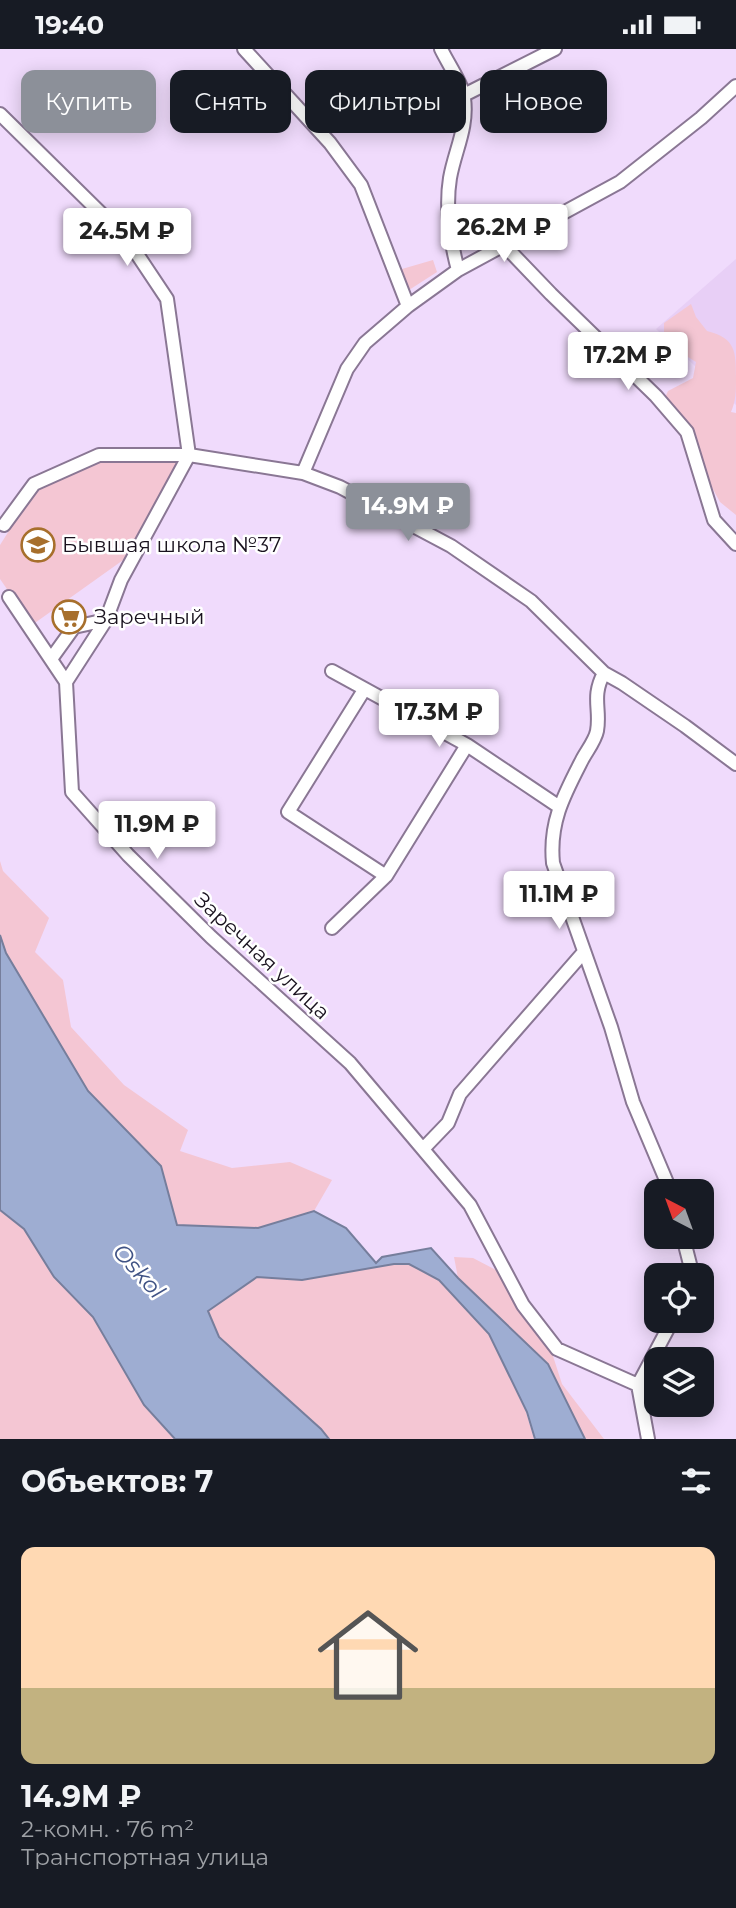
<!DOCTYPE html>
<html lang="ru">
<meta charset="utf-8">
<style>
body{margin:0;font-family:Montserrat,sans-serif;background:#20242c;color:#f1f3f6;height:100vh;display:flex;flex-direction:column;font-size:26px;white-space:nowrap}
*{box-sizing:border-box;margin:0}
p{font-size:23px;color:#9ea1a6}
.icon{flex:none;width:38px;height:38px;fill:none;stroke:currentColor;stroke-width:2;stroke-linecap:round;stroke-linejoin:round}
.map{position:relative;height:1390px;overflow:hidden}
.sheet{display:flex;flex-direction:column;background:#171b24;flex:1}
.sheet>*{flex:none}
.banner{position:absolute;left:21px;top:21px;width:695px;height:63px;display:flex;gap:14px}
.needle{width:46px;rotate:319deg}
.buttons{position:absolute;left:644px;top:1130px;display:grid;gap:14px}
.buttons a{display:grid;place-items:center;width:70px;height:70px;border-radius:14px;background:#171b24;box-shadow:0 4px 18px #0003;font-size:35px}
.price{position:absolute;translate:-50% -60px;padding:0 16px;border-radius:7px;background:#fff;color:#222;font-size:23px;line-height:46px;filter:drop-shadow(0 2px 4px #0008)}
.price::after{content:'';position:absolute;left:50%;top:42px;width:21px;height:16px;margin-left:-10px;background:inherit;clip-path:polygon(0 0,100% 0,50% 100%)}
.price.current{background:#8c9099;color:#fff}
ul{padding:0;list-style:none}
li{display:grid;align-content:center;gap:14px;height:371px;padding:0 21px}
li span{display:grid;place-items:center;height:217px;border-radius:14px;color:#555}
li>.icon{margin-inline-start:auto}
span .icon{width:126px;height:126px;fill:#fffc;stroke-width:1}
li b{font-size:30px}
h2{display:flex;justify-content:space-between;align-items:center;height:84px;padding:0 21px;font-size:30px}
.tag{padding:0 24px;border-radius:14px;background:#171b24;box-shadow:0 4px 18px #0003;font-size:24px;line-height:63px}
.tag.current{background:#8c9099;color:#fff}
.status{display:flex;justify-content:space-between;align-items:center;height:49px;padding:0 35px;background:#171b24;direction:ltr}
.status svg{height:19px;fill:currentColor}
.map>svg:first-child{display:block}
</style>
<div class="status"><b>19:40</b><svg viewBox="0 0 49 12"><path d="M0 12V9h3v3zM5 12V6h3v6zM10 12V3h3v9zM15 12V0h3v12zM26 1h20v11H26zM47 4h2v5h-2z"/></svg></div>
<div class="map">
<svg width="736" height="1390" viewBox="0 0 736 1390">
<rect width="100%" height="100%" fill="#f0dbfc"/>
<!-- built -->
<path fill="#e8cff6" d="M736 210V356L656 280Z"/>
<!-- green -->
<path fill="#f4c6d3" d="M433 211 437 223 409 241 402 220Z
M691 255 696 268 707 282C736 289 736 303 736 329 736 341 736 352 731 363L736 364V466L720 453 664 351 668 342 693 329 696 313 683 305 664 286V274Z
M101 408 184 409 126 509 32 576 0 530V496L38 436Z
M0 812 3 822 49 869 35 903 63 931 71 978 124 1036 188 1081 180 1102 232 1119 290 1113 332 1131 314 1162 258 1179 177 1176 161 1117 88 1042 6 904 0 886Z
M0 1161 24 1180 54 1228 93 1268 163 1376 175 1390H0Z
M454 1208 473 1209 496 1221 519 1258 552 1304 562 1335 604 1390H585L548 1315 458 1229Z
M394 1215H409L438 1231 489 1285 526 1363 534 1390H329L321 1380 219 1288 208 1262 257 1228 302 1231Z"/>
<!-- water -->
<path fill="#9eadd2" stroke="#767e9c" stroke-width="2" d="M0 886 6 904 88 1042 161 1117 177 1176 258 1179 314 1162 346 1179 376 1214 382 1208 431 1199 458 1229 548 1315 585 1390H535L527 1363 489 1285 439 1231 409 1215H394L302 1231 257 1228 208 1262 219 1288 321 1380 329 1390H175L144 1356 93 1268 54 1228 24 1180 0 1161Z"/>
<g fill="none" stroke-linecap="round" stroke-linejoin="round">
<defs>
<path id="minor" d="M244 0 330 94 361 136 408 257
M441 0C447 13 463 36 464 49 468 79 455 101 450 129 445 160 450 191 458 221
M464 46 555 0
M0 65 127 190 167 250 189 406 303 424 340 438 451 497 531 552 604 624 622 634 685 677 736 715
M504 196 551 245 656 347 687 383 714 471 736 495
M303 424 347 320 365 294 408 257 458 221 620 133 701 69 736 37
M4 476 34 435 99 406H189L121 531 106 571 66 633 72 743 128 806 211 888 350 1014 470 1156 523 1256 557 1300 638 1336
M9 548 66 633
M51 610 74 578 106 571
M332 622 467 696 558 757
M604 624C591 648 601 660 597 682 595 692 586 703 582 711 564 746 549 773 553 814L611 978 633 1053 671 1143
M364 641 288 763 386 827
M332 879 386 827 467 696
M423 1100 448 1074 460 1045 583 904
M683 1188 693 1227
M648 1390 638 1336 672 1272"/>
</defs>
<!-- minor casing -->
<use href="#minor" stroke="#8a7794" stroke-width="16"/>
<!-- minor -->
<use href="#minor" stroke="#fff" stroke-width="12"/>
</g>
<!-- icons -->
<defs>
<symbol id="school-ring" viewBox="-11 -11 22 22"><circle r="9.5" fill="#fff" stroke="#a76f2c" stroke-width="1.5"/><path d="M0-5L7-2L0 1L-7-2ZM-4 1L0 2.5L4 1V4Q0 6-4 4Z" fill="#a76f2c"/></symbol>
<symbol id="supermarket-ring" viewBox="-11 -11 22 22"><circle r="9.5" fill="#fff" stroke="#a76f2c" stroke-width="1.5"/><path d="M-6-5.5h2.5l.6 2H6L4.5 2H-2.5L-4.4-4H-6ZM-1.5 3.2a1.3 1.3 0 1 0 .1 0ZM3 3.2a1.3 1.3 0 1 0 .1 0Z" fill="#a76f2c"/></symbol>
</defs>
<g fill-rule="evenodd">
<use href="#school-ring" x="19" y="477" width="38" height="38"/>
<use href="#supermarket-ring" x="50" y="549" width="38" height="38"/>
</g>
<g text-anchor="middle" stroke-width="5" stroke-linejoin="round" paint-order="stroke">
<!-- poi labels -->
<g font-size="21" fill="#19121e" stroke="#fff" text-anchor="start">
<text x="62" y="503">Бывшая школа №37</text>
<text x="94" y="575">Заречный</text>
</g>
<!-- street labels -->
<g font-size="21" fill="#19121e" stroke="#fff">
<text transform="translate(262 907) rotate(43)" y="7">Заречная улица</text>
</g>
<!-- water labels -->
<g font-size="23" font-style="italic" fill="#405385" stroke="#fff">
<text transform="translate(139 1222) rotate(48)" y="8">Oskol</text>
</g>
</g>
</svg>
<div class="buttons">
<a><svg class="needle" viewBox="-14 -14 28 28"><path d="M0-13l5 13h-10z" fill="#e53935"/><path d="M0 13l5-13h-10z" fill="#9ea1a6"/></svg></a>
<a><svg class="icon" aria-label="locate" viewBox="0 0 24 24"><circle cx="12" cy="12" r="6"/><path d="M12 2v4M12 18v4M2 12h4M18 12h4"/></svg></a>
<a><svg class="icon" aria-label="layers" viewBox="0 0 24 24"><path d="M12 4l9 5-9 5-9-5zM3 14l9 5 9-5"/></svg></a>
</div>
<b class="price" style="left:504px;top:215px">26.2M ₽</b>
<b class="price" style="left:127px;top:219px">24.5M ₽</b>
<b class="price" style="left:628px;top:343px">17.2M ₽</b>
<b class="price current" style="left:408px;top:494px">14.9M ₽</b>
<b class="price" style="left:439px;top:700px">17.3M ₽</b>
<b class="price" style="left:157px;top:812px">11.9M ₽</b>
<b class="price" style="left:559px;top:882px">11.1M ₽</b>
<div class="banner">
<a class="tag current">Купить</a>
<a class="tag">Снять</a>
<a class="tag">Фильтры</a>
<a class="tag">Новое</a>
</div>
</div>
<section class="sheet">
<h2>Объектов: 7<svg class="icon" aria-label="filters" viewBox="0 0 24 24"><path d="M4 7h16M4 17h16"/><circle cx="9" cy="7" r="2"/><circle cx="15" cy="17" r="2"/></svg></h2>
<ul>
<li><span style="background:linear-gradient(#ffd9b3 65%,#c2b280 0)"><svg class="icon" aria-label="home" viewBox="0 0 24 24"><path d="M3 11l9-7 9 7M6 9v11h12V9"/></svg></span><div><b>14.9M ₽</b><p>2-комн. · 76 m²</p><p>Транспортная улица</p></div></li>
</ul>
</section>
